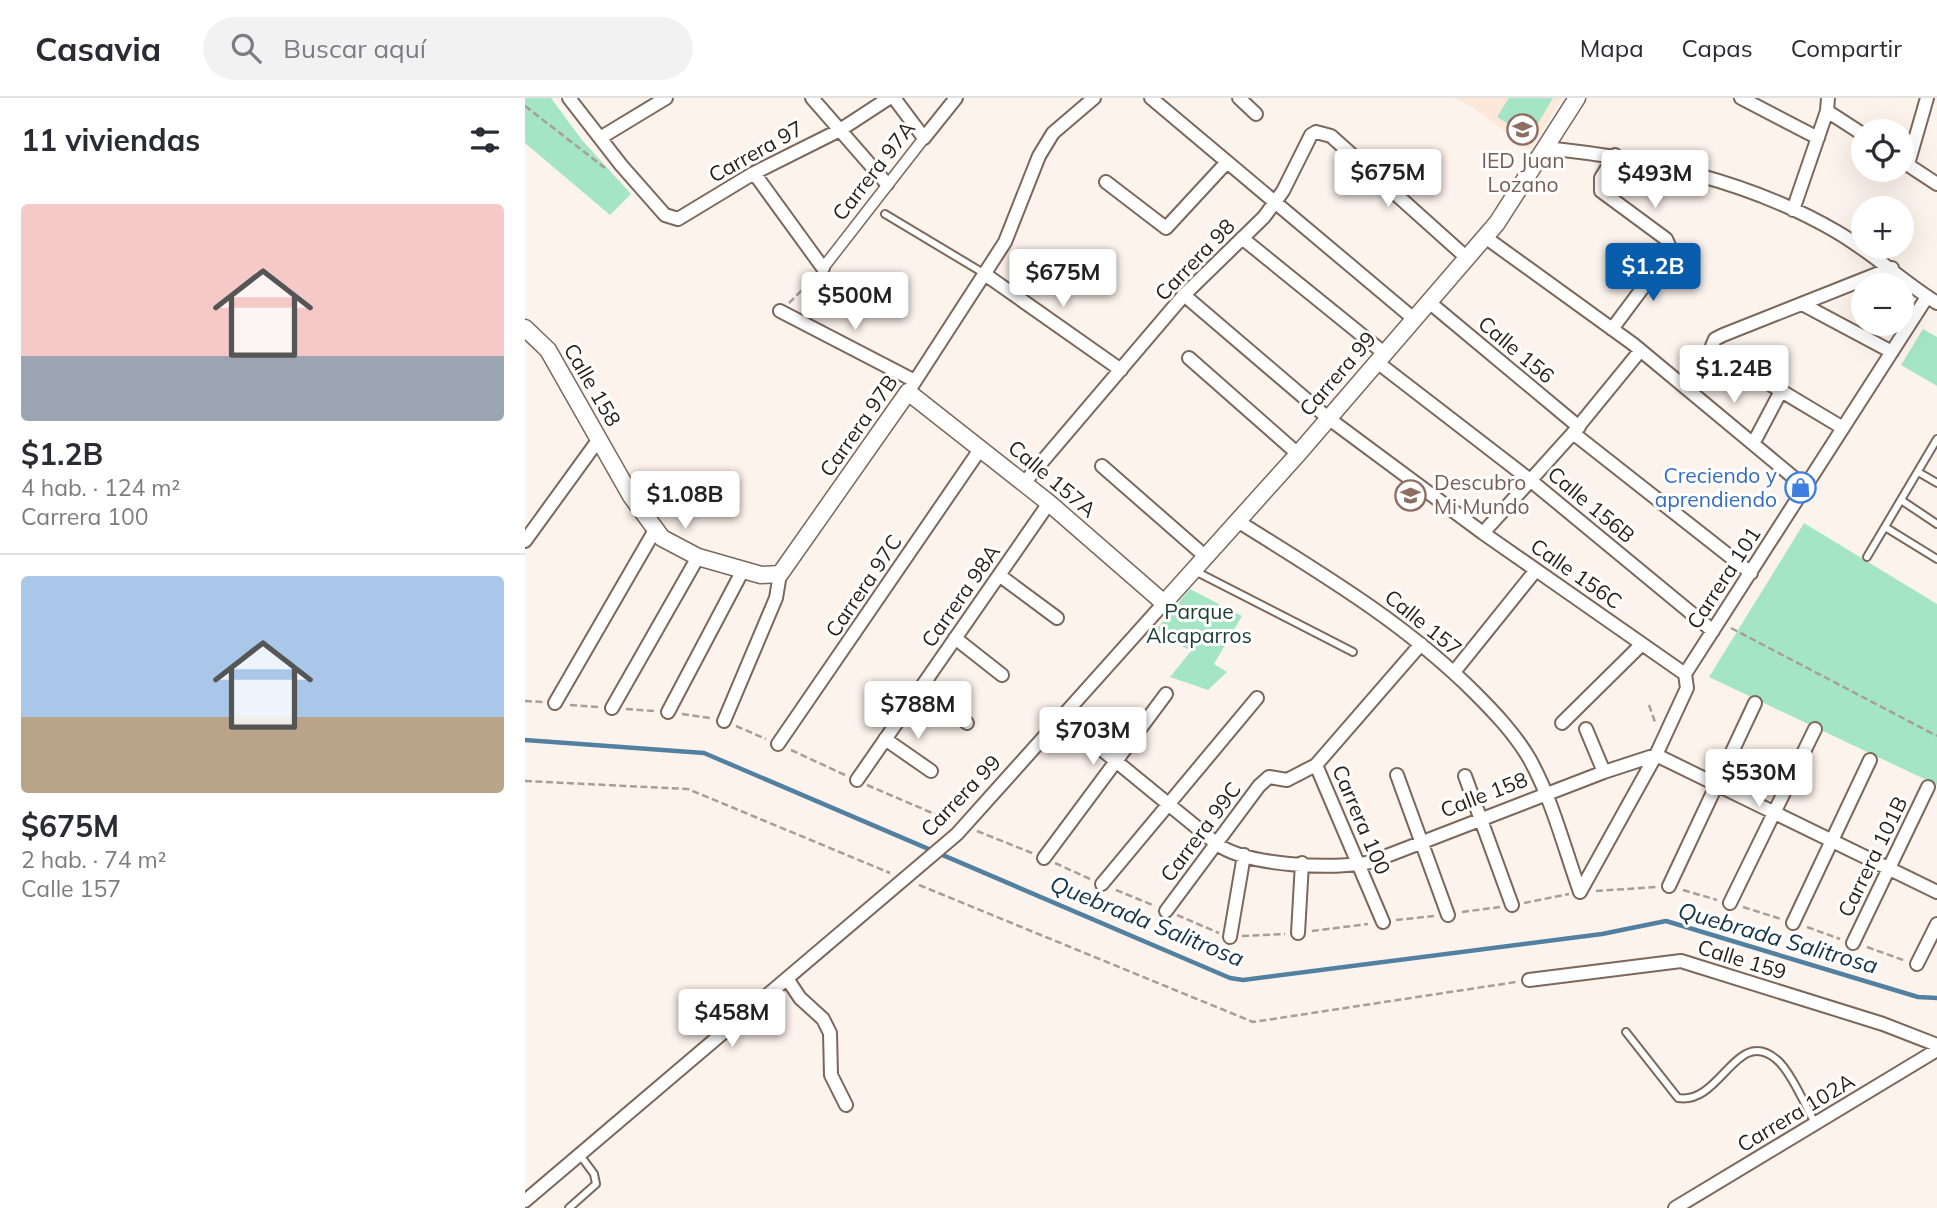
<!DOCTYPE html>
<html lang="es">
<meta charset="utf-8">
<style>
body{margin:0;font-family:Mulish,sans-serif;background:#f2f2f3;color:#2b2b33;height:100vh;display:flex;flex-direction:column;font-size:26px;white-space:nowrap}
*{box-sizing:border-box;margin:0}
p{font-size:23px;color:#7c7c81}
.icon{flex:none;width:38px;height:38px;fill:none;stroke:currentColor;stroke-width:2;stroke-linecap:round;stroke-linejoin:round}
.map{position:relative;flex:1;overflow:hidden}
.details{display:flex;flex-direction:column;background:#fff;width:525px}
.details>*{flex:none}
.tools{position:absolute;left:1326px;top:21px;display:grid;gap:14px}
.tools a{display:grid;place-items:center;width:63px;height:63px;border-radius:50%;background:#fff;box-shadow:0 7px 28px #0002;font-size:35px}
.price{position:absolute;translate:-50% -60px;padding:0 16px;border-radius:7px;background:#fff;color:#222;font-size:23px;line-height:46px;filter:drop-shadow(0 2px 4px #0008)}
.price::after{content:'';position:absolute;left:50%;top:42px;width:21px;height:16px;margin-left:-10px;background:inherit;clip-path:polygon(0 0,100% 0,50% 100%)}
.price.selected{background:#075dab;color:#fff}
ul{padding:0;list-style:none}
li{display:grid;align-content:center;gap:14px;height:371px;padding:0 21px}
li+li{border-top:2px solid #e1e1e2}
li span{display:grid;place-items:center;height:217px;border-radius:7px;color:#555}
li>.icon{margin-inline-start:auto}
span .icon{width:126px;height:126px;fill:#fffc;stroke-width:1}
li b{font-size:30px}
h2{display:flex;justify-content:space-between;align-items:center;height:84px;padding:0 21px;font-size:30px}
header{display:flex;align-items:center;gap:42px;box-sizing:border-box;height:98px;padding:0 35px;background:#fff;border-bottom:2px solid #e1e1e2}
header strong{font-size:33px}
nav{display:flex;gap:38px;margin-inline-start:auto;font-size:24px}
.search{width:490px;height:63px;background:#f2f2f3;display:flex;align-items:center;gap:18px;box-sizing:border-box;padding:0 24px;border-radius:38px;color:#7c7c81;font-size:26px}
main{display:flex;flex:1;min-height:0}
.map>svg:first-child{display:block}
</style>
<header>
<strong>Casavia</strong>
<div class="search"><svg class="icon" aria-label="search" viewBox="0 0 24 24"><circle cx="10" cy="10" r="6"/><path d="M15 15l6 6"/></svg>Buscar aquí</div>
<nav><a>Mapa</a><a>Capas</a><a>Compartir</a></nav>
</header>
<main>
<section class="details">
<h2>11 viviendas<svg class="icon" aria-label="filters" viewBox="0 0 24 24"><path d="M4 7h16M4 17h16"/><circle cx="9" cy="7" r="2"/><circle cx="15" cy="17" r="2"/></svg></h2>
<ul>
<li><span style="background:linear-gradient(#f6c9c9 70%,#9aa5b1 0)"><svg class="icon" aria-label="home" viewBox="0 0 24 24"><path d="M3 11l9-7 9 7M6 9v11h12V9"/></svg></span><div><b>$1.2B</b><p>4 hab. · 124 m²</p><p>Carrera 100</p></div></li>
<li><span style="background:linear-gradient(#a9c7e8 65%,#b9a48a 0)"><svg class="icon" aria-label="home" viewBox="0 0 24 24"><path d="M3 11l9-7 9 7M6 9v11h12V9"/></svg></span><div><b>$675M</b><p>2 hab. · 74 m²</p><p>Calle 157</p></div></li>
</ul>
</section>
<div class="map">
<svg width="1412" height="1110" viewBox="0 0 1412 1110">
<rect width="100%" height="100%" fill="#fdf3ed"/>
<!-- education -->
<path fill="#fce7d9" d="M929 0H1037L1005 52 949 10Z"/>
<!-- green -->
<path fill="#a4e5c5" d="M0 0H26L57 42 106 96 85 117 0 45Z
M984 0H1028L1005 39 972 19Z
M1398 231 1412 239V288L1376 267Z
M1279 425 1412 506V687L1184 579Z
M665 491 717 518 689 566 702 574 683 592 645 579 666 553 630 533Z"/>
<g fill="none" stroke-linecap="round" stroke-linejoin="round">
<!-- stream -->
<path stroke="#5280a1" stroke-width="4.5" d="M0 642 179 655 705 880 718 882 1077 836 1141 823 1393 899 1412 900"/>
<defs>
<path id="service" d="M360 116 460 176
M1393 374 1412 385
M1376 402 1412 426
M1360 429 1412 461
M1342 459 1412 341
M670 473 828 554
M1101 934 1153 1000C1196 1007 1211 928 1251 961 1265 972 1281 1009 1290 1025
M44 1110 71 1086 69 1076 55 1057"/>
<path id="pedestrian" d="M298 170 399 40"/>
<path id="minor" d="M44 0 96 67 140 117 153 121 229 75 315 32 364 0
M287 0 362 86
M369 0 399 40 431 0
M626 0 889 221
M714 0 731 16
M1216 0 1293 40
M1302 13 1339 37
M75 40 141 0
M1020 50C1120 60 1223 82 1312 134 1348 155 1377 183 1412 205
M1377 63 1412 86
M1383 66 1402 0
M229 75 298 170
M581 84 641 130 702 64
M1268 112 1302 13 1303 0
M960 139 1108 246 1280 389
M717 140 859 255
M461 177 596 272
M659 197 803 320 958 435 1160 576
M904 204 1054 329
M1277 206 1367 254
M255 213 390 283
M1087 231 1146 152 1141 141 1076 93V80L1090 57
M664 260 773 356
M852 264 1005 382 1188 533
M383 294 480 144 514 58 528 35 569 0
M1318 330 1191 254 1187 248 1190 241 1198 237 1367 170
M1048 335 1226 475
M1229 344 1256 293
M577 368 681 459
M499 385 659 197 739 119 758 93 786 37 791 34 806 38 942 160
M714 424C797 476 880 525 950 595 970 615 989 635 1004 660 1027 701 1039 749 1055 794
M958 435 1048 335 1115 253
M0 443 74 341
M474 477 532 520
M430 540 477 577
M929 574 1011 472
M396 590 442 625
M30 605 130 432
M87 610 173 459
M143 614 218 472
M537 619 692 746C722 768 810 772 846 764L1079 674 1131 657 1412 794
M199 623 251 500 255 476
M1037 625 1117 546
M1061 631 1079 674
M360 641 406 673
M253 646 456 350
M791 667 858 824
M872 677 923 817
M940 678 987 807
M332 682 524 405
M519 760 641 596
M577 786 732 600
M1144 788 1230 605
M1055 794 1131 657 1162 590 1160 576 1402 199
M1205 805 1290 631
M641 813 734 688 744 679 762 682 791 667 896 546
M1268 825 1345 662
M773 835 777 765
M705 839 719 757
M1328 845 1403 689
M1392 866 1412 826
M263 882 275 900 298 921 305 935 306 977 321 1007
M1004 882 1156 863 1358 926 1412 947
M0 1103 432 736 639 505
M1150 1110 1412 952"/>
<path id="tertiary" d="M0 230 23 252 106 398 137 440 173 459 236 477 255 476 383 294 524 405 639 505 773 356 972 125 1052 0"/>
</defs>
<!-- service casing -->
<use href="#service" stroke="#7c685a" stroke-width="10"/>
<!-- pedestrian casing -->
<use href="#pedestrian" stroke="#7c685a" stroke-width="13"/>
<!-- minor casing -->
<use href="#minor" stroke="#7c685a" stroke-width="16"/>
<!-- tertiary casing -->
<use href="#tertiary" stroke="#7c685a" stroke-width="19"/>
<!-- path -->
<path stroke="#a79e98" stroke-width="2.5" stroke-dasharray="7 3.5" stroke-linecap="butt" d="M0 8 80 70
M264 205 289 180
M1206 530 1412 638
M0 603 18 604
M45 607 74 609
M1124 607 1131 627
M101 611 130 613
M157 616 185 620
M211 628 241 641
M266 652 320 677
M0 683 163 691 365 775
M342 687 426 723
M452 733 507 755
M530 765 565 781
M394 787 728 924 991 884
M591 792 630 808
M1158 792 1192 802
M1071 793 1131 789
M999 805 1044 796
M1218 809 1256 821
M937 814 975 809
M652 817 694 835
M871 822 909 818
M1282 829 1315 841
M787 833 843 826
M717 838 760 836
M1342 849 1378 862"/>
<!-- service -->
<use href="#service" stroke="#fff" stroke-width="6"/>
<!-- pedestrian -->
<use href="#pedestrian" stroke="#fff" stroke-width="10"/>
<!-- minor -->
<use href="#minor" stroke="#fff" stroke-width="12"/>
<!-- tertiary -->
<use href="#tertiary" stroke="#fff" stroke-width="16"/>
</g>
<!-- icons -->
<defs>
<symbol id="school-ring" viewBox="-11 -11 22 22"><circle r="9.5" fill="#fff" stroke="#8d6e63" stroke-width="1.5"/><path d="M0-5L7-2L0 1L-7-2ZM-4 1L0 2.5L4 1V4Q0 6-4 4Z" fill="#8d6e63"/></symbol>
<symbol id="shop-ring" viewBox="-11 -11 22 22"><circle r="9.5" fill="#fff" stroke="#3f7fe0" stroke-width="1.5"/><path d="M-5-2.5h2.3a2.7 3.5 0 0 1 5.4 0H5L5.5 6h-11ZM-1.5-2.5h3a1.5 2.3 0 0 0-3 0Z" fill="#3f7fe0"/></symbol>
</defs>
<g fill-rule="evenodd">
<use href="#school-ring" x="980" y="14" width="35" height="35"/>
<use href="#shop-ring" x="1258" y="372" width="35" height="35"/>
<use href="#school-ring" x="868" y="380" width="35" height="35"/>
</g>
<g text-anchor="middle" stroke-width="6" stroke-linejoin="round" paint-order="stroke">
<!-- street labels -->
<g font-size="21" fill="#271f19" stroke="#fff">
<text transform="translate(231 54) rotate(-29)" y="7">Carrera 97</text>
<text transform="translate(349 73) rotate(-52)" y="7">Carrera 97A</text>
<text transform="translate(670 162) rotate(-46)" y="7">Carrera 98</text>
<text transform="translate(991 252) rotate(40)" y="7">Calle 156</text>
<text transform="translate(813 276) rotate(-49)" y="7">Carrera 99</text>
<text transform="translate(67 287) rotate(60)" y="7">Calle 158</text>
<text transform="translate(334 328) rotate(-55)" y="7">Carrera 97B</text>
<text transform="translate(527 381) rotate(40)" y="7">Calle 157A</text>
<text transform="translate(1066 407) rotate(40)" y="7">Calle 156B</text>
<text transform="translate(1051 476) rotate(35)" y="7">Calle 156C</text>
<text transform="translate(1199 480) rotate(-57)" y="7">Carrera 101</text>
<text transform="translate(339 488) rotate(-56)" y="7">Carrera 97C</text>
<text transform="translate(436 498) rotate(-55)" y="7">Carrera 98A</text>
<text transform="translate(898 525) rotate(39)" y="7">Calle 157</text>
<text transform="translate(959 697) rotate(-21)" y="7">Calle 158</text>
<text transform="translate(436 698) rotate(-46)" y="7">Carrera 99</text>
<text transform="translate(836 722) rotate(67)" y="7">Carrera 100</text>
<text transform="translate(676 734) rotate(-53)" y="7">Carrera 99C</text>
<text transform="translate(1348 759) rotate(-64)" y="7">Carrera 101B</text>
<text transform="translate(1217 862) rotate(17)" y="7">Calle 159</text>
<text transform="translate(1271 1015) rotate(-31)" y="7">Carrera 102A</text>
</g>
<!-- education labels -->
<g font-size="21" fill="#785e54" stroke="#fff">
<text x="998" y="70">IED Juan<tspan x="998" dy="24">Lozano</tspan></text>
<text x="909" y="392" text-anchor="start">Descubro<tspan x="909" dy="24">Mi Mundo</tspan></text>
</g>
<!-- shop labels -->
<g font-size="21" fill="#366cbe" stroke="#fff" text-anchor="end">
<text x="1252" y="385">Creciendo y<tspan x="1252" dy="24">aprendiendo</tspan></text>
</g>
<!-- park labels -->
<g font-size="21" fill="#1a3f2f" stroke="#fff">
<text x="674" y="521">Parque<tspan x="674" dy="24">Alcaparros</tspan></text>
</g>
<!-- water labels -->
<g font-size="23" font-style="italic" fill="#163449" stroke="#fff">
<text transform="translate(622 823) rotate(22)" y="8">Quebrada Salitrosa</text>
<text transform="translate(1253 840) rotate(16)" y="8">Quebrada Salitrosa</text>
</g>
</g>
</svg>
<div class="tools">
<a><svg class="icon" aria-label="locate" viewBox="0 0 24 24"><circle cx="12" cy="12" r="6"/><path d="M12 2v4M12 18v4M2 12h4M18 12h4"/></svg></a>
<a>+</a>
<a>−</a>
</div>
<b class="price" style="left:863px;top:111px">$675M</b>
<b class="price" style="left:1130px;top:112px">$493M</b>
<b class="price selected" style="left:1128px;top:205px">$1.2B</b>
<b class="price" style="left:538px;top:211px">$675M</b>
<b class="price" style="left:330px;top:234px">$500M</b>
<b class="price" style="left:1209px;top:307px">$1.24B</b>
<b class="price" style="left:160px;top:433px">$1.08B</b>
<b class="price" style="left:393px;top:643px">$788M</b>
<b class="price" style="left:568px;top:669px">$703M</b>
<b class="price" style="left:1234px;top:711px">$530M</b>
<b class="price" style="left:207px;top:951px">$458M</b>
</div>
</main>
